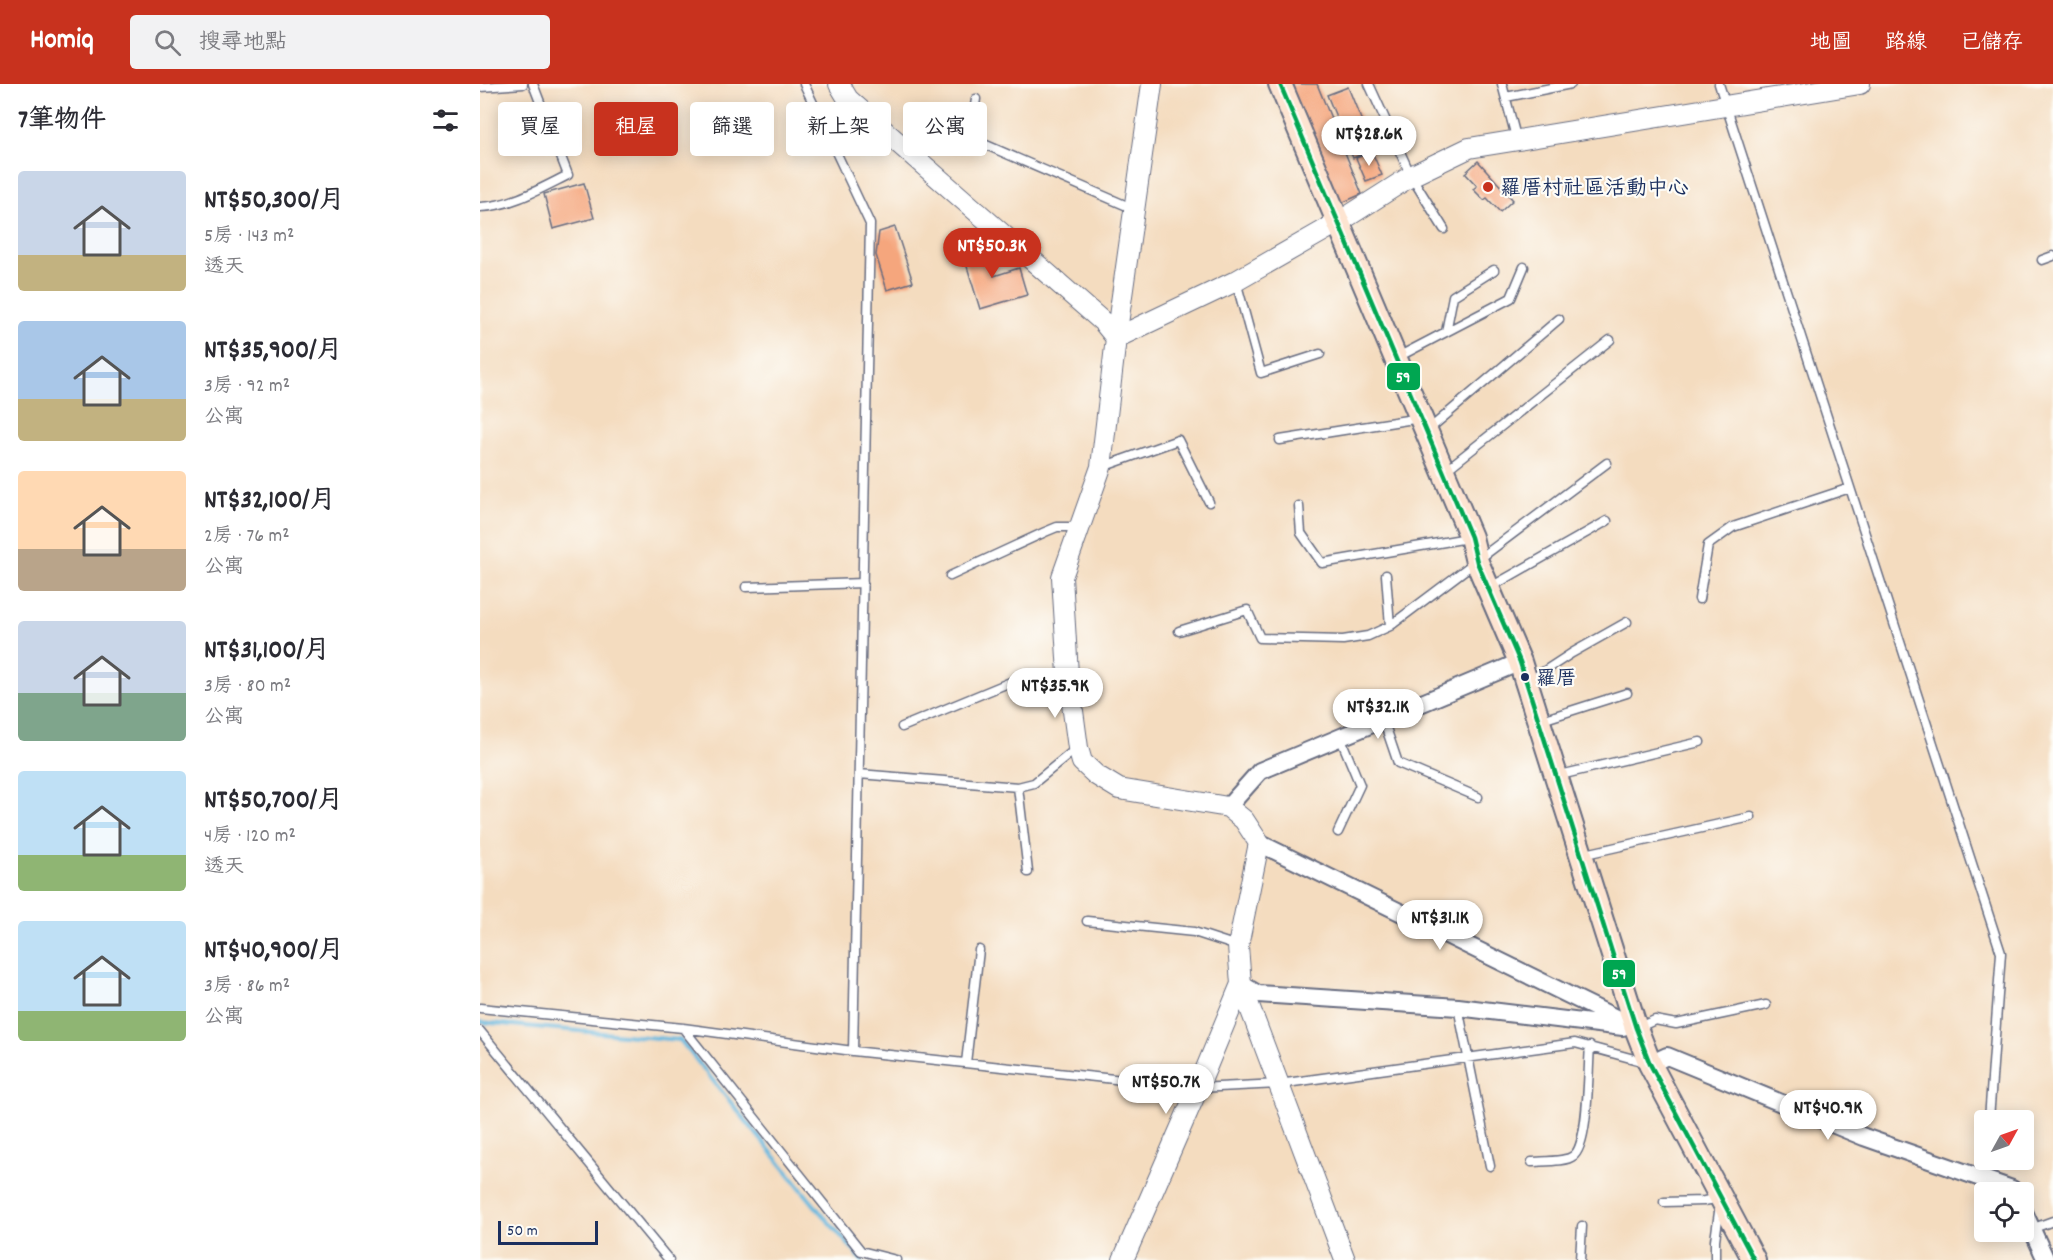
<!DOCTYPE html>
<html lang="zh-TW">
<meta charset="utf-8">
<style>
body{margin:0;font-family:Dekko,"LXGW WenKai TC",sans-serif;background:#f2f2f3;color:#2b2b33;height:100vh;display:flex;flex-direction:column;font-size:22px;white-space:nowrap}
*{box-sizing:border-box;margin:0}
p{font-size:20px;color:#7c7c81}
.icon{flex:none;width:33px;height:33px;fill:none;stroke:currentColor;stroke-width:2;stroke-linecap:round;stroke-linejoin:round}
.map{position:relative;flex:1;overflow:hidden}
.sheet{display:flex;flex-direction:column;background:#fff;width:480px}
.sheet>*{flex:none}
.guide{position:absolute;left:18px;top:18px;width:570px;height:54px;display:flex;gap:12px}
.needle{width:39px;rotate:50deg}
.buttons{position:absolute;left:1494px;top:1026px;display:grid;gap:12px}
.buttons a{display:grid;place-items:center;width:60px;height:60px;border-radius:6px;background:#fff;box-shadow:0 3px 15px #0003;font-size:30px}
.scale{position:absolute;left:18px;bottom:15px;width:100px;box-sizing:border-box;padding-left:6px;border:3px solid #1b2f5e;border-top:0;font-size:16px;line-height:21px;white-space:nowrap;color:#1b2f5e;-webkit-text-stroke:4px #fdfcf7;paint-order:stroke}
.price{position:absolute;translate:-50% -51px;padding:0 14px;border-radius:21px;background:#fff;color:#222;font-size:20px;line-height:39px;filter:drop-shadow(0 2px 3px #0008)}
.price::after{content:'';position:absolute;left:50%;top:36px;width:18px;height:14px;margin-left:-9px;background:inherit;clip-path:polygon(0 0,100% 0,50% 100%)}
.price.selected{background:#c8321e;color:#fff}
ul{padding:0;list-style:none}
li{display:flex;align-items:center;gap:18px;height:150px;padding:0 18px}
li span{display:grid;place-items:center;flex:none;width:168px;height:120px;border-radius:6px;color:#555}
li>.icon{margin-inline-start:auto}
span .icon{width:72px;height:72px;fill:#fffc;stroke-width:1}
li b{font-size:26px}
h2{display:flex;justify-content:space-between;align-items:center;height:72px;padding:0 18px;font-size:26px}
.tag{padding:0 21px;border-radius:6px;background:#fff;box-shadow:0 3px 15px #0003;font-size:21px;line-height:54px}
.tag.selected{background:#c8321e;color:#fff}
header{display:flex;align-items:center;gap:36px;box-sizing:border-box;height:84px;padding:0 30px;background:#c8321e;color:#fff}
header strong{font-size:28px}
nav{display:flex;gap:33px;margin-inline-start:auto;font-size:21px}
.search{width:420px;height:54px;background:#f2f2f3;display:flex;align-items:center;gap:15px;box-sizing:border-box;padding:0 21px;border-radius:6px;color:#7c7c81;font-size:22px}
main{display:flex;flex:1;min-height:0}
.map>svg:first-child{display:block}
</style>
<header>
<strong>Homiq</strong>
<div class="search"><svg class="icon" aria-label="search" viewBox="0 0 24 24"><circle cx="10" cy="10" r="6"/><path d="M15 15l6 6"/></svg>搜尋地點</div>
<nav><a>地圖</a><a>路線</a><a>已儲存</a></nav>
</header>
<main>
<section class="sheet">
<h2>7筆物件<svg class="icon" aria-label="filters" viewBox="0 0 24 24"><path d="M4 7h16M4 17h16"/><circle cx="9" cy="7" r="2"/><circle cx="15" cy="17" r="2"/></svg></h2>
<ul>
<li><span style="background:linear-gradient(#c9d6e8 70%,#c2b280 0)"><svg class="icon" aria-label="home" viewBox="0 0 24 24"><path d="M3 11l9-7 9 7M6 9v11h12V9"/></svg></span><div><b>NT$50,300/月</b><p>5房 · 143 m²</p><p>透天</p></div></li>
<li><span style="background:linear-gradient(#a9c7e8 65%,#c2b280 0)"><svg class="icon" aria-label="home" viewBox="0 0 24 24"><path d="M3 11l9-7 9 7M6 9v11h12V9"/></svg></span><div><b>NT$35,900/月</b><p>3房 · 92 m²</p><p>公寓</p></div></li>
<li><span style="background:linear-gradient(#ffd9b3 65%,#b9a48a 0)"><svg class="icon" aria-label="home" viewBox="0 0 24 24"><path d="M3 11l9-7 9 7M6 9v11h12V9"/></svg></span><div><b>NT$32,100/月</b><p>2房 · 76 m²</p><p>公寓</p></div></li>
<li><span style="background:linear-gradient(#c9d6e8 60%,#7fa58c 0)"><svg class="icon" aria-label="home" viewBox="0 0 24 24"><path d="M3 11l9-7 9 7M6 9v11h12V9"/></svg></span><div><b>NT$31,100/月</b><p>3房 · 80 m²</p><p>公寓</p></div></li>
<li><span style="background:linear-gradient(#bfe0f5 70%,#8fb573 0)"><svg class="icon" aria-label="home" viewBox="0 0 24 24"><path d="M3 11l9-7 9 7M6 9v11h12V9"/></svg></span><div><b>NT$50,700/月</b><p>4房 · 120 m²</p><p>透天</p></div></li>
<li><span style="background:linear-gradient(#bfe0f5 75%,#8fb573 0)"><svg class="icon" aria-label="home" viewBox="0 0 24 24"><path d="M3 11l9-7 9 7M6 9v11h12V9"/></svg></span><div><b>NT$40,900/月</b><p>3房 · 86 m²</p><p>公寓</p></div></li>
</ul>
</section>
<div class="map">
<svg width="1573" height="1176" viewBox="0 0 1573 1176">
<rect width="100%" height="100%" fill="#fdfcf7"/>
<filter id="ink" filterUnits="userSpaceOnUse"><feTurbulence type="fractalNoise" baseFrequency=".0167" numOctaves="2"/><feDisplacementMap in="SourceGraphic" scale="12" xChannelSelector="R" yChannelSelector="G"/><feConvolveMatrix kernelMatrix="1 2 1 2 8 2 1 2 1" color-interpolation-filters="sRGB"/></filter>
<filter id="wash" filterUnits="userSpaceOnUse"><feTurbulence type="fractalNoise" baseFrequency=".008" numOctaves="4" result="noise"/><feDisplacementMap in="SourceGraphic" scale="24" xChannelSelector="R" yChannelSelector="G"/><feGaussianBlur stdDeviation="1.35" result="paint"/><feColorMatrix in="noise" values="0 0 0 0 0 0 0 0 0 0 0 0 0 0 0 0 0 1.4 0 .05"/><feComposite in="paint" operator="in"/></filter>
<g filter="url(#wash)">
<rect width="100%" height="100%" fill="#f4dcbf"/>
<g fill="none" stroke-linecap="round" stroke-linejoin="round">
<!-- stream -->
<path stroke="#62b7df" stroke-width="4" d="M0 938 200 956 340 1128 382 1176"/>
</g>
<g id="blocks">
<!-- building -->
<path fill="#f5a67d" d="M809 0H837L882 110 859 120Z
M868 3 893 65 873 74 847 11Z
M892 68 902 91 886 97 876 74Z
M998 77 1033 116 1020 128 1007 114 1004 116 993 105 997 102 985 89Z
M104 99 114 134 73 145 64 110Z
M415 143 433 198 407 206 396 171 399 148Z
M505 160 514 192 539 184 547 211 500 225 482 166Z"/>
</g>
</g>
<g filter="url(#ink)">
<use href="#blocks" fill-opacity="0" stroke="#676c80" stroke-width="1.5"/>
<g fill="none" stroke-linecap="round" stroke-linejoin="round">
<defs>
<path id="service" d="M324 0 390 140 373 967
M889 0 931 92 964 145
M1022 0 1037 57
M1239 0 1521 869 1509 1036
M0 3 43 0
M1026 13 1091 0
M496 15 490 54 654 125
M0 123C31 122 60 105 88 91L53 0
M1562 176 1573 172
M756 197 781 289 840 270
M966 248 973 212 1014 186
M916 274 1031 214 1044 183
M947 347 1079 235
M800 356 940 334
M622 383 698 356 729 418
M966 386 1130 256
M819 422 821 449 842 479 988 454
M906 491 910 542
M470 492 565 448 577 443H600
M266 503 383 499
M1009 504 1127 437
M1219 515 1228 461 1253 443 1370 404
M699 547 767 526 780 554 863 556 888 552 910 542 1127 379
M1049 597 1092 569 1147 538
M903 635 918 679 998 713
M1059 637 1147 609
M422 643 533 597 588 590
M379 690 538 703 554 699 597 664
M1076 692 1220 658
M538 703 548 788
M858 748 880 701 860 653
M1101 771 1271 733
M607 837 714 848 757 862
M978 923 1010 1082
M0 924 203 944 373 967 718 1004 799 1000 1095 959 1165 978
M203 944 381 1167 416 1176
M1157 944 1175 936 1196 940 1286 921
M0 947 189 1176
M486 979 499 866
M1052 1078C1062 1077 1086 1078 1093 1072 1109 1062 1108 983 1110 962
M1505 1096 1506 1076
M1184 1118 1224 1117 1241 1114 1235 1156V1176
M1551 1145 1573 1137
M1100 1176 1102 1142"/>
<path id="minor" d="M748 723 780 687 1040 578
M779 759 1156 944
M761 900 778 910 978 923 1143 943
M1170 980 1187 972 1384 1053 1532 1105 1534 1108
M1544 1128 1566 1176"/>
<path id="tertiary" d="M359 0 368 15 623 238 636 254
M672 0 636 254 621 383 582 493 588 590 598 664 602 678 616 691 639 705 748 723 764 736 779 759 758 862 761 900 865 1176
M636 254 756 197 859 138 931 92 989 64 1380 0
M643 1176 718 1004 761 900"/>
<path id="secondary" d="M800 0 991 453 997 478 1040 578 1156 944 1170 980 1274 1176"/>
</defs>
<!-- service casing -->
<use href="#service" stroke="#676c80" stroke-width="11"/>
<!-- minor casing -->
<use href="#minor" stroke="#676c80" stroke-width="20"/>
<!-- tertiary casing -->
<use href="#tertiary" stroke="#676c80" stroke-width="22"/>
<!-- secondary casing -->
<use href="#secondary" stroke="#676c80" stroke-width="26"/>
<!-- service -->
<use href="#service" stroke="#fff" stroke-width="8"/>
<!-- minor -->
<use href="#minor" stroke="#fff" stroke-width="16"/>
<!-- tertiary -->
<use href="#tertiary" stroke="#fff" stroke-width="20"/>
<!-- secondary -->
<use href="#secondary" stroke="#fde4d1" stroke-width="22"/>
<defs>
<path id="bus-1" d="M800 0 991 453 997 478 1040 578 1156 944 1170 980 1274 1176"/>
</defs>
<!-- bus-1 casing -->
<use href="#bus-1" stroke="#fdfcf7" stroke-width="9"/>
<!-- bus-1 -->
<use href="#bus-1" stroke="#00a651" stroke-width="4.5"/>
</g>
</g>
<!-- markers -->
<circle fill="#c8321e" stroke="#fdfcf7" stroke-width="2" cx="1008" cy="103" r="6"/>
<circle fill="#1b2f5e" stroke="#fdfcf7" stroke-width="2" cx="1045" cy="593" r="5"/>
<g text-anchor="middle" stroke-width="4.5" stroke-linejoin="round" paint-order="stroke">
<!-- bus labels -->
<g font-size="20" fill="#1b2f5e" stroke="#fdfcf7" text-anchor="start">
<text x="1056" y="600">羅厝</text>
</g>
<!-- poi labels -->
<g font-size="21" fill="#1b2f5e" stroke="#fdfcf7" text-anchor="start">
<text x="1020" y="110">羅厝村社區活動中心</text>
</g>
</g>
<g stroke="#fdfcf7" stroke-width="2">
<rect x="906" y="278" width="35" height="29" rx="6" fill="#00a651"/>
<rect x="1122" y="875" width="34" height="29" rx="6" fill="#00a651"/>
</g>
<g font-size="16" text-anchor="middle" font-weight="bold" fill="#fff">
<text x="923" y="298">59</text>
<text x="1139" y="895">59</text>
</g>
</svg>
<div class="buttons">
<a><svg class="needle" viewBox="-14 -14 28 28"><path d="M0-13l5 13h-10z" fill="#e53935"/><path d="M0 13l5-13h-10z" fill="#7c7c81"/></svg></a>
<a><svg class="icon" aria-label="locate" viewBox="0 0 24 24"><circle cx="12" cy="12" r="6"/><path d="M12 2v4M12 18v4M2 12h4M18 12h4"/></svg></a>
</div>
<div class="scale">50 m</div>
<b class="price" style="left:889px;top:83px">NT$28.6K</b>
<b class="price selected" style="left:512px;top:195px">NT$50.3K</b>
<b class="price" style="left:575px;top:635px">NT$35.9K</b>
<b class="price" style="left:898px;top:656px">NT$32.1K</b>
<b class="price" style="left:960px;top:867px">NT$31.1K</b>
<b class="price" style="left:686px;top:1031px">NT$50.7K</b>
<b class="price" style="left:1348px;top:1057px">NT$40.9K</b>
<div class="guide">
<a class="tag">買屋</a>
<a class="tag selected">租屋</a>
<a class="tag">篩選</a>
<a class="tag">新上架</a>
<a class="tag">公寓</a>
</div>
</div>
</main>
